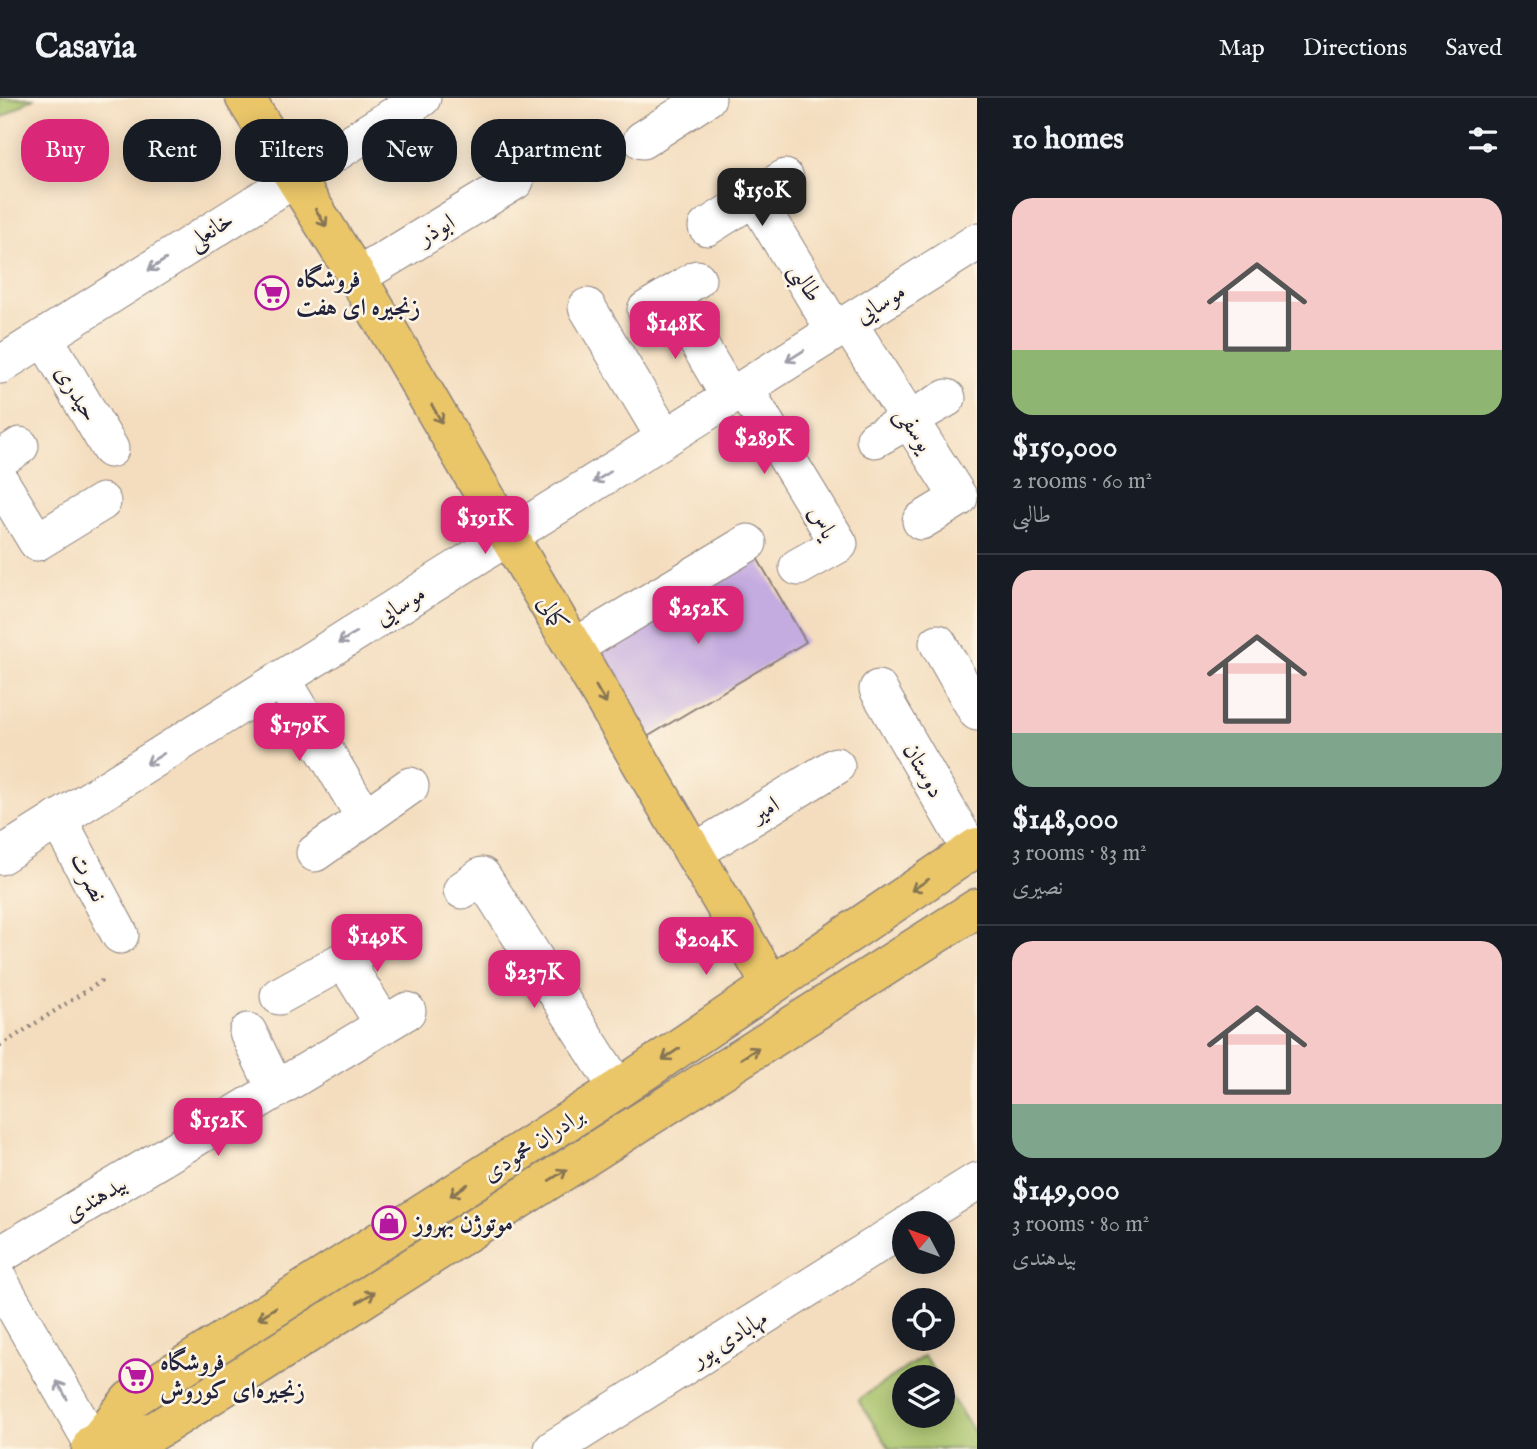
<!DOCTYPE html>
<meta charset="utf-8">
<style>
body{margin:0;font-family:"IM FELL English",Amiri,serif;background:#20242c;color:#f1f3f6;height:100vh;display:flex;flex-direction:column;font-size:26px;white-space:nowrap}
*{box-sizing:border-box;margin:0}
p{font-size:23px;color:#9ea1a6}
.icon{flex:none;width:38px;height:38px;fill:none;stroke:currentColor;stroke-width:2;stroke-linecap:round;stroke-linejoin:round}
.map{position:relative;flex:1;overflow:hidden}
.drawer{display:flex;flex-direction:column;background:#171b24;width:560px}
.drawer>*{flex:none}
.guide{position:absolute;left:21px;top:21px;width:665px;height:63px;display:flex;gap:14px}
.needle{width:46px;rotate:311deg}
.controls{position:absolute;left:892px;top:1113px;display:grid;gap:14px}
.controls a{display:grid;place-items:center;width:63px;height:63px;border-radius:50%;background:#171b24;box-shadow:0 4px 18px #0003;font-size:35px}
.price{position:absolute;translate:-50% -60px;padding:0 16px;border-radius:14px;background:#db2777;color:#fff;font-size:23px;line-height:46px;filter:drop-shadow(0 2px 4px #0008)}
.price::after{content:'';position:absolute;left:50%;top:42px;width:21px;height:16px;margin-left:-10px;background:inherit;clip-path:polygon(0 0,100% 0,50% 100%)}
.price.current{background:#222;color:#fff}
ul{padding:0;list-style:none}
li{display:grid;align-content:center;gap:14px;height:371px;padding:0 35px}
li+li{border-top:2px solid #363941}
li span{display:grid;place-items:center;height:217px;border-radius:21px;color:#555}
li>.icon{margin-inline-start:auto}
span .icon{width:126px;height:126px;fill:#fffc;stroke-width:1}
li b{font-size:30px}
h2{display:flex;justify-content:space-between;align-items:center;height:84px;padding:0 35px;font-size:30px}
.tag{padding:0 24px;border-radius:28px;background:#171b24;box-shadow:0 4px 18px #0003;font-size:24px;line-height:63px}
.tag.current{background:#db2777;color:#fff}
header{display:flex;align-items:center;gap:42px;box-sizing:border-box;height:98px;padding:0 35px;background:#171b24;border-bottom:2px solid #363941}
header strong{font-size:33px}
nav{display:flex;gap:38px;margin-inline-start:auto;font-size:24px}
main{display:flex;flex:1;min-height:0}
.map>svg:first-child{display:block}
</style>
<header>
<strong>Casavia</strong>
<nav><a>Map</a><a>Directions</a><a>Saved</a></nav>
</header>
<main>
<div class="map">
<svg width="977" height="1351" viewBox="0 0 977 1351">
<rect width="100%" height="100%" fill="#fcf5e5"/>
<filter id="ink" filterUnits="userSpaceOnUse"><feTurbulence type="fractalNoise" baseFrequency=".0143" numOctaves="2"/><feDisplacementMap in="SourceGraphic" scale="14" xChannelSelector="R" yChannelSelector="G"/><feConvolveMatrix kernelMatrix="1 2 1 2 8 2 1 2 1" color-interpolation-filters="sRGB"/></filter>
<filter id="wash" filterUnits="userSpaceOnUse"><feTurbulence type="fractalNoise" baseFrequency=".00686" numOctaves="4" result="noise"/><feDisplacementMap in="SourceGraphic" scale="28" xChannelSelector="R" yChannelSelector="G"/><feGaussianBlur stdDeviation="1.57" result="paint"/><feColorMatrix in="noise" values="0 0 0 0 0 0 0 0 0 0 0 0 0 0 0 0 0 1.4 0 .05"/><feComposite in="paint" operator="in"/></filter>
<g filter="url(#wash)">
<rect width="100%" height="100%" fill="#f4ddbe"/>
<!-- park -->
<path fill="#a6c167" stroke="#647251" stroke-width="2" d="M0 0H33L0 21Z
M924 1258 938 1279H905V1318H943V1287L977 1338V1351H890L858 1302Z"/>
<g id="blocks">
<!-- building -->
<path fill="#c5ace0" d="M753 453 806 544 642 642 589 552Z"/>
</g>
</g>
<g filter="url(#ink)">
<use href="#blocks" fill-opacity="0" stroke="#8b807c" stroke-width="2"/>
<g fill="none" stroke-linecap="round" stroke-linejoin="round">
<defs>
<path id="minor" d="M642 42 707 0
M755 100 835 233
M707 129 785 80
M357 179 515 83
M670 197 730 299
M587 209 665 340
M646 212 697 181
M848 225 959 400 921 423
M44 239 110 351
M0 267 422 0
M744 290 839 446 798 469
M875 341 947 300
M0 361 20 348
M0 383 37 444 102 404
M938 545 977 614
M573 550 748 445
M282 581 365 720
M878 591 971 753
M58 721 120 837
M315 755 410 688
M693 755 836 668
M0 758 977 144
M462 792 482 778 618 991
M344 862 378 841
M279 898 344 862 384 927
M248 934 276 992
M910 1125 977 1083
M0 1157 407 913
M0 1184 96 1351
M553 1351 905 1129"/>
<path id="major" d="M245 0 357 179 771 887
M93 1345 155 1333 977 810
M91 1351 130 1302 618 991 977 749"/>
</defs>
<!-- minor casing -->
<use href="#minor" stroke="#8b807c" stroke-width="39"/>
<!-- major casing -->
<use href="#major" stroke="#8b807c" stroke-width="41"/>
<!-- path -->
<path stroke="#8b807c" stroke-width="4.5" stroke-dasharray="2 5" stroke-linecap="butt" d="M0 948 103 882"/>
<!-- minor -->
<use href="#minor" stroke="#fff" stroke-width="37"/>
<!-- major -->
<use href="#major" stroke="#eac669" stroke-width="38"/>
</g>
<!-- one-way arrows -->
<defs><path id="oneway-shaft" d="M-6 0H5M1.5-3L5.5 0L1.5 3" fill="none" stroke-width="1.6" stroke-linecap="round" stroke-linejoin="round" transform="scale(1.75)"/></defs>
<g stroke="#867452">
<use href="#oneway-shaft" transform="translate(321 120) rotate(58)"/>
<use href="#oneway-shaft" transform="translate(437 316) rotate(60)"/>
<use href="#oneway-shaft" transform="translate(601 597) rotate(60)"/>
<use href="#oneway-shaft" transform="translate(920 787) rotate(146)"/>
<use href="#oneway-shaft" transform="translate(750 955) rotate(-32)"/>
<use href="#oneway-shaft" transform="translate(671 956) rotate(146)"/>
<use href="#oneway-shaft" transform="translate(558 1077) rotate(-32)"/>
<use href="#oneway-shaft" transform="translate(459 1092) rotate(147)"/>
<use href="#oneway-shaft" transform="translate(366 1199) rotate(-32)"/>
<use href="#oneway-shaft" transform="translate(267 1215) rotate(147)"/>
</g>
<g stroke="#9c9ca7">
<use href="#oneway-shaft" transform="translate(157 167) rotate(147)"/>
<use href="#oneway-shaft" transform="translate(795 258) rotate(148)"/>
<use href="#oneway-shaft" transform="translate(602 379) rotate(148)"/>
<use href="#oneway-shaft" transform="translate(347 540) rotate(148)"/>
<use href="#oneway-shaft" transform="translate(155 661) rotate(148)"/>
<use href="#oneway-shaft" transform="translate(62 1292) rotate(-120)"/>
</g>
</g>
<!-- icons -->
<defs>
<symbol id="supermarket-ring" viewBox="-11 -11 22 22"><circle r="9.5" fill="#fcf5e5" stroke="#b5179e" stroke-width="1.5"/><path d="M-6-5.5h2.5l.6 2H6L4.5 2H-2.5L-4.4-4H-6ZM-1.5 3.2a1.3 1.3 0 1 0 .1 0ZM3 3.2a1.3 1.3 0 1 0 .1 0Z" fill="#b5179e"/></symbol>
<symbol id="shop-ring" viewBox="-11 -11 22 22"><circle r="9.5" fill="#fcf5e5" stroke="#b5179e" stroke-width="1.5"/><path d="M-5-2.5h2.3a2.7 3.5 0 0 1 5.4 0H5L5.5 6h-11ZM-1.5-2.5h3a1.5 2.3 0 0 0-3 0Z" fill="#b5179e"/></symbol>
</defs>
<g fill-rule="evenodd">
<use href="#supermarket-ring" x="253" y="176" width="38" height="38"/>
<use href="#shop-ring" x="370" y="1106" width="38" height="38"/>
<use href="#supermarket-ring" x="117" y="1259" width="38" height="38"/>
</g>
<g text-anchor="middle" stroke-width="5" stroke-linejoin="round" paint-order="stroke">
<!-- street labels -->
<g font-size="24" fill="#22223b" stroke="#fcf5e5">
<text transform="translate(436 131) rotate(-31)" y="8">ابوذر</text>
<text transform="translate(210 132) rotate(-33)" y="8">خانعلی</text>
<text transform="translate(806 184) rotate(59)" y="8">طالبی</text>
<text transform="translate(880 205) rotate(-32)" y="8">موسایی</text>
<text transform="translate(77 295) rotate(59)" y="8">حیدری</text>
<text transform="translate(915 331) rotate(58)" y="8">یوسفی</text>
<text transform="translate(823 424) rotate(62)" y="8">یاس</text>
<text transform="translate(400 507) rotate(-32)" y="8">موسایی</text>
<text transform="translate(553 515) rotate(60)" y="8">کمالی</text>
<text transform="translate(924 672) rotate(60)" y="8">دوستان</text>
<text transform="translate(765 711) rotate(-31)" y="8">امیر</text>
<text transform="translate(89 779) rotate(62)" y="8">نصرت</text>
<text transform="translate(533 1046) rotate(-33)" y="8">برادران محمودی</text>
<text transform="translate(95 1100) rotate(-31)" y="8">بیدهندی</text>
<text transform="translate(729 1240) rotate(-32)" y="8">مهابادی پور</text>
</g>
<!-- poi labels -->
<g font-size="24" font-weight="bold" fill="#22223b" stroke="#fcf5e5" text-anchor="start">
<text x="296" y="189">فروشگاه<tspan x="296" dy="28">زنجیره ای هفت</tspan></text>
<text x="414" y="1133">موتوژن بهروز</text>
<text x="160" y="1272">فروشگاه<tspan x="160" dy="28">زنجیره‌ای کوروش</tspan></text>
</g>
</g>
</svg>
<div class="controls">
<a><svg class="needle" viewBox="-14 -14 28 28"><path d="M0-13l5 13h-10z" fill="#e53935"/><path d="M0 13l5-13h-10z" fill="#9ea1a6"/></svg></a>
<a><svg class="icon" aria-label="locate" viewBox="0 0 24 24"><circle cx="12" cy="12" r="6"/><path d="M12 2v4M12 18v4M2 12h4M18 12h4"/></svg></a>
<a><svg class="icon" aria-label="layers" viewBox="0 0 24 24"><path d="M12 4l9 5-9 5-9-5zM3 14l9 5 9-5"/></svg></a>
</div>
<b class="price current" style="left:762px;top:130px">$150K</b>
<b class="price" style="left:675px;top:263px">$148K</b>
<b class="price" style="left:764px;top:378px">$289K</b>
<b class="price" style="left:485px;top:458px">$191K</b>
<b class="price" style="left:698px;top:548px">$252K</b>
<b class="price" style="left:299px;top:665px">$179K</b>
<b class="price" style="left:377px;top:876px">$149K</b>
<b class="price" style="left:706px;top:879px">$204K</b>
<b class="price" style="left:534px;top:912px">$237K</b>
<b class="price" style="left:218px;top:1060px">$152K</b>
<div class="guide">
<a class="tag current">Buy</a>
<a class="tag">Rent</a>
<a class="tag">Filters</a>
<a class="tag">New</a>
<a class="tag">Apartment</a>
</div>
</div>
<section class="drawer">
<h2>10 homes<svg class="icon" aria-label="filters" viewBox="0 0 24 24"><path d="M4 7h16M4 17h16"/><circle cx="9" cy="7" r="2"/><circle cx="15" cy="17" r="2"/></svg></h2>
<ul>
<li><span style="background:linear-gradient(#f6c9c9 70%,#8fb573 0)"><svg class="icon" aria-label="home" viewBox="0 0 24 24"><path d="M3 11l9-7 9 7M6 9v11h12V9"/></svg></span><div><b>$150,000</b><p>2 rooms · 60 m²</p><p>طالبی</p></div></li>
<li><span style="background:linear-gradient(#f6c9c9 75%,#7fa58c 0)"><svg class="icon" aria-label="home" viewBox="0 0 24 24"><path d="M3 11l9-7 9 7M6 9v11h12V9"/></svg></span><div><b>$148,000</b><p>3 rooms · 83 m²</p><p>نصیری</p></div></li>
<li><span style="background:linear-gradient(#f6c9c9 75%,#7fa58c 0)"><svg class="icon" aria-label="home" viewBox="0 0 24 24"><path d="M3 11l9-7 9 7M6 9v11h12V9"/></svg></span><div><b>$149,000</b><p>3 rooms · 80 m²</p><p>بیدهندی</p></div></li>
</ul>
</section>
</main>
